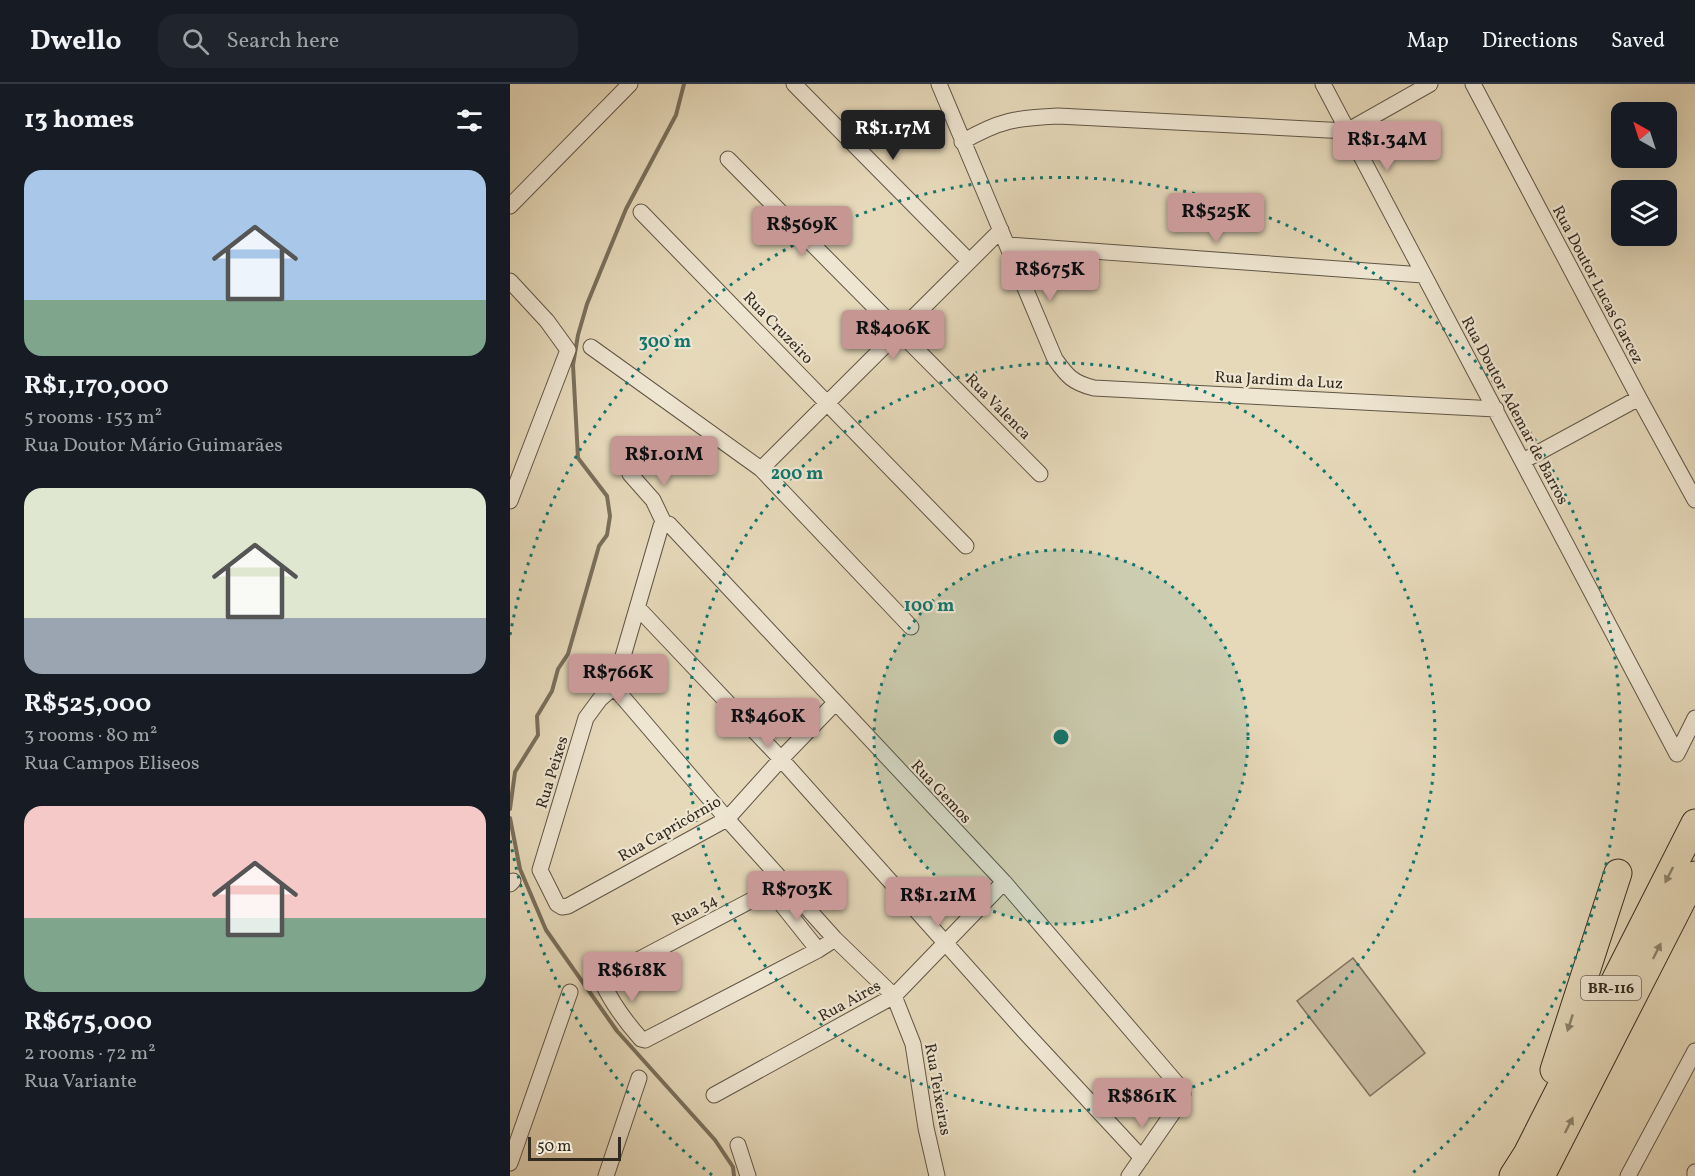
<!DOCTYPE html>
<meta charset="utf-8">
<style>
body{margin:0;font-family:Vollkorn,serif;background:#20242c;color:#f1f3f6;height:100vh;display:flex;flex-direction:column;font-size:22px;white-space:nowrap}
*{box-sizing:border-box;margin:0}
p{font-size:20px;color:#9ea1a6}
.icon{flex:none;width:33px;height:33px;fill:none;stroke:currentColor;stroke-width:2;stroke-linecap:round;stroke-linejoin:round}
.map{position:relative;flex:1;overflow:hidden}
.panel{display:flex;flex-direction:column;background:#171b24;width:510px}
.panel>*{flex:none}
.needle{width:39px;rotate:321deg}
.buttons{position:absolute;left:1101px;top:18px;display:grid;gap:12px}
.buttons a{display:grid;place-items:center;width:66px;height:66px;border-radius:12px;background:#171b24;box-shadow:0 6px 24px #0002;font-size:30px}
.scale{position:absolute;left:18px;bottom:15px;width:93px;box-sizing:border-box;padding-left:6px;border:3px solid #332a1f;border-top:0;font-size:16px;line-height:21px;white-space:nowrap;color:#332a1f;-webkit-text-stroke:4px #efe6d2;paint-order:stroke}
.price{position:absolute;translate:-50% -51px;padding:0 14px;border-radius:6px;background:#c59692;color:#111;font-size:20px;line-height:39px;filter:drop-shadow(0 2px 3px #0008)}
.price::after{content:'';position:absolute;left:50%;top:36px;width:18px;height:14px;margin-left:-9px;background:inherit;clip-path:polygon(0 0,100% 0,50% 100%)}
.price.selected{background:#222;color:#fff}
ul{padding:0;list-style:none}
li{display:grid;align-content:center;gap:12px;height:318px;padding:0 24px}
li span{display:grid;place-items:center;height:186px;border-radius:18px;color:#555}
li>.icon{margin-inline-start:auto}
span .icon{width:108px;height:108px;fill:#fffc;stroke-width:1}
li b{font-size:26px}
h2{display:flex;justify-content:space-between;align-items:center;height:72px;padding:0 24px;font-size:26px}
header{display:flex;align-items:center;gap:36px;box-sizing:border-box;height:84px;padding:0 30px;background:#171b24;border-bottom:2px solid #363941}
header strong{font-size:28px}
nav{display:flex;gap:33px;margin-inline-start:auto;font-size:21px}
.search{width:420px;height:54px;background:#20242c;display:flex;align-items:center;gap:15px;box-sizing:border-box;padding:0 21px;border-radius:18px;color:#9ea1a6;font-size:22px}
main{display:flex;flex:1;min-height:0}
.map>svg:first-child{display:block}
</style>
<header>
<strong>Dwello</strong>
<div class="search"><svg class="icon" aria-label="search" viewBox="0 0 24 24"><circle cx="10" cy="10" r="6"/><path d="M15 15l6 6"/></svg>Search here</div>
<nav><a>Map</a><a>Directions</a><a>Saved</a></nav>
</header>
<main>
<section class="panel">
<h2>13 homes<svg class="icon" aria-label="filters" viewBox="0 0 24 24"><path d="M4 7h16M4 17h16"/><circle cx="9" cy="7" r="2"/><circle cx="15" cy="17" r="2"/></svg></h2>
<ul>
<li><span style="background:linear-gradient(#a9c7e8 70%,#7fa58c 0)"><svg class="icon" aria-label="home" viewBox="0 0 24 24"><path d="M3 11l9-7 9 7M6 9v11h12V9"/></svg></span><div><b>R$1,170,000</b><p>5 rooms · 153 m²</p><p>Rua Doutor Mário Guimarães</p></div></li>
<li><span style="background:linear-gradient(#dfe7d0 70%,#9aa5b1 0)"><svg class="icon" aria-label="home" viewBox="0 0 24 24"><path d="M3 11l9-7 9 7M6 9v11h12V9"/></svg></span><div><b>R$525,000</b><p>3 rooms · 80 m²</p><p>Rua Campos Eliseos</p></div></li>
<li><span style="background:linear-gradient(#f6c9c9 60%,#7fa58c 0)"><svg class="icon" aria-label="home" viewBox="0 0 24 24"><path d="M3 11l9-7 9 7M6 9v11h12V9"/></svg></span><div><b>R$675,000</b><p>2 rooms · 72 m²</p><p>Rua Variante</p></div></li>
</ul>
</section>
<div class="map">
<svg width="1185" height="1092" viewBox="0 0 1185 1092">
<rect width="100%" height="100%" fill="#e6d9ba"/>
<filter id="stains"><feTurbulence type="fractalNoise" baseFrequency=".00333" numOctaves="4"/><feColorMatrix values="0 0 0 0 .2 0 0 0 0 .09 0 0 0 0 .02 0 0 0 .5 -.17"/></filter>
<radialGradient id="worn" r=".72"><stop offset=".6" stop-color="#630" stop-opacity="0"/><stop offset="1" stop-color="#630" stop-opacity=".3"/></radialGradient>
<!-- green -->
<path fill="#c8bba0" stroke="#7e7260" stroke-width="1.5" d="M843 874 915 969 860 1012 787 917Z"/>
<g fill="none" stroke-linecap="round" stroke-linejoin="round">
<!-- stream -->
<path stroke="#7a705c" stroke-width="4" d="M0 725 5 688 28 651 27 632 42 607 48 585 58 570 89 462 97 451 100 432 97 412 68 374 63 281 68 251 77 220 116 125 166 31 174 0
M0 734 10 785 36 846 107 947 205 1056 223 1083 224 1092"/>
<defs>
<path id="street" d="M284 0 459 177
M429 0 545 275C557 292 563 299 584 304L986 325
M813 0 1167 670
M963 0 1129 314 1185 416
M452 58C490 36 506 34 548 32L837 47 920 0
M218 75 530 390
M0 122 120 0
M131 128 456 462
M498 161 913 191
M0 197 37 237 58 266 0 417
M81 263 251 385 401 543
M1013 377 1129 314
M251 385 491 146
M120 390 143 416 154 439
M154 439 159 440 494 798 669 1002 673 1010 671 1017 619 1092
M154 439 151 442 104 603 90 615 76 634 30 786 47 820 52 823 58 822 217 735 271 675 325 619
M128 524 271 675 514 947 632 1074
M104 603 217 735 325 855 384 912 403 960 416 1044 427 1092
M1167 670 1185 634
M0 800 3 797
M308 866 265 812 257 808 92 895V898C102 919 115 937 131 955L135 956 308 866 325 855
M204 1011 384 912 494 798
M228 1061 238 1092
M0 1079 60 908
M96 1092 129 994
M1118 1092 1185 967
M1185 1092V1088"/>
<path id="highway" d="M1044 986 1108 789
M1003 1092 1017 1070 1185 739
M1031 1092 1185 791"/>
</defs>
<!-- street casing -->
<use href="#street" stroke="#605646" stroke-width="17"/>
<!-- highway casing -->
<use href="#highway" stroke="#332a1f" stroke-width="29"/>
<!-- street -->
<use href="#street" stroke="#efe6d2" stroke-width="15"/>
<!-- highway -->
<use href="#highway" stroke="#e6d9ba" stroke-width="27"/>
</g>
<!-- one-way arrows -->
<defs><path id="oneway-solid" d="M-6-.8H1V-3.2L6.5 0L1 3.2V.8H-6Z" transform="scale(1.5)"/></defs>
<g fill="#8c826c">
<use href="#oneway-solid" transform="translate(1159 791) rotate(117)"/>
<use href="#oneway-solid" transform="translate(1147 867) rotate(-63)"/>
<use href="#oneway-solid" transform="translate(1060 939) rotate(108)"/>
<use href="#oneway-solid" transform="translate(1059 1041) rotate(-63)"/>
</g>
<!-- distance rings -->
<circle cx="551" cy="653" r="187" fill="#0f766e" fill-opacity=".12"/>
<g fill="none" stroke="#0f766e" stroke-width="3" stroke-dasharray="3 6">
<circle cx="551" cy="653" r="187"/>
<circle cx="551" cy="653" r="374"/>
<path d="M202 1091A560 560 0 0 1 0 755M0 551A560 560 0 1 1 900 1091"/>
</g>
<g text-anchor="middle" stroke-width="4.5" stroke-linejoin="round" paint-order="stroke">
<!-- shield labels -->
<rect fill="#efe6d2" stroke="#6b6255" stroke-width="1.5" x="1071" y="892" width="60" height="24" rx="4.5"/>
<g font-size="15" font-weight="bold" fill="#332a1f">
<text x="1101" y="909">BR-116</text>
</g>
<!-- street labels -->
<g font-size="16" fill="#332a1f" stroke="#efe6d2">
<text transform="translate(1089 200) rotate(62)" y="6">Rua Doutor Lucas Garcez</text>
<text transform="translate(269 243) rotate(46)" y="6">Rua Cruzeiro</text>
<text transform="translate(769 295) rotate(3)" y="6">Rua Jardim da Luz</text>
<text transform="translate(489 322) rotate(45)" y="6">Rua Valenca</text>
<text transform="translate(1006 326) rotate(62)" y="6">Rua Doutor Ademar de Barros</text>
<text transform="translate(41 688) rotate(-73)" y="6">Rua Peixes</text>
<text transform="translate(432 707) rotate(47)" y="6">Rua Gemos</text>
<text transform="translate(159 744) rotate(-30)" y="6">Rua Capricórnio</text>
<text transform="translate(184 825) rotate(-28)" y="6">Rua 34</text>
<text transform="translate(339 916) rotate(-29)" y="6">Rua Aires</text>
<text transform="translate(429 1005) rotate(80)" y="6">Rua Teixeiras</text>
</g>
</g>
<circle cx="551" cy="653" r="9" fill="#0f766e" stroke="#efe6d2" stroke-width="3"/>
<g font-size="18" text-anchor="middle" font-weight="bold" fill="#0f766e" stroke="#efe6d2" stroke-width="4.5" stroke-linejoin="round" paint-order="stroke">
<text x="155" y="263">300 m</text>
<text x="287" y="395">200 m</text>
<text x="419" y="527">100 m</text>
</g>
<rect width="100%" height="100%" filter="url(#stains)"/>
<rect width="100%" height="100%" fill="url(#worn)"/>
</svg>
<div class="buttons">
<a><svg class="needle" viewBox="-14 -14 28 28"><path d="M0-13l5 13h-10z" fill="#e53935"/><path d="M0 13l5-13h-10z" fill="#9ea1a6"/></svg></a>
<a><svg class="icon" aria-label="layers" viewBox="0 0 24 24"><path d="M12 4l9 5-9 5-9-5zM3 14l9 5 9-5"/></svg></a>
</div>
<div class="scale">50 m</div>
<b class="price selected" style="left:383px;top:77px">R$1.17M</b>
<b class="price" style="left:877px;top:88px">R$1.34M</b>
<b class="price" style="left:706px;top:160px">R$525K</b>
<b class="price" style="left:292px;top:173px">R$569K</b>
<b class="price" style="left:540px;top:218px">R$675K</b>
<b class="price" style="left:383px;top:277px">R$406K</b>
<b class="price" style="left:154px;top:403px">R$1.01M</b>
<b class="price" style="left:108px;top:621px">R$766K</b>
<b class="price" style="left:258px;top:665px">R$460K</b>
<b class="price" style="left:287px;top:838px">R$703K</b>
<b class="price" style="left:428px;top:844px">R$1.21M</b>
<b class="price" style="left:122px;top:919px">R$618K</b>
<b class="price" style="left:632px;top:1045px">R$861K</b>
</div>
</main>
